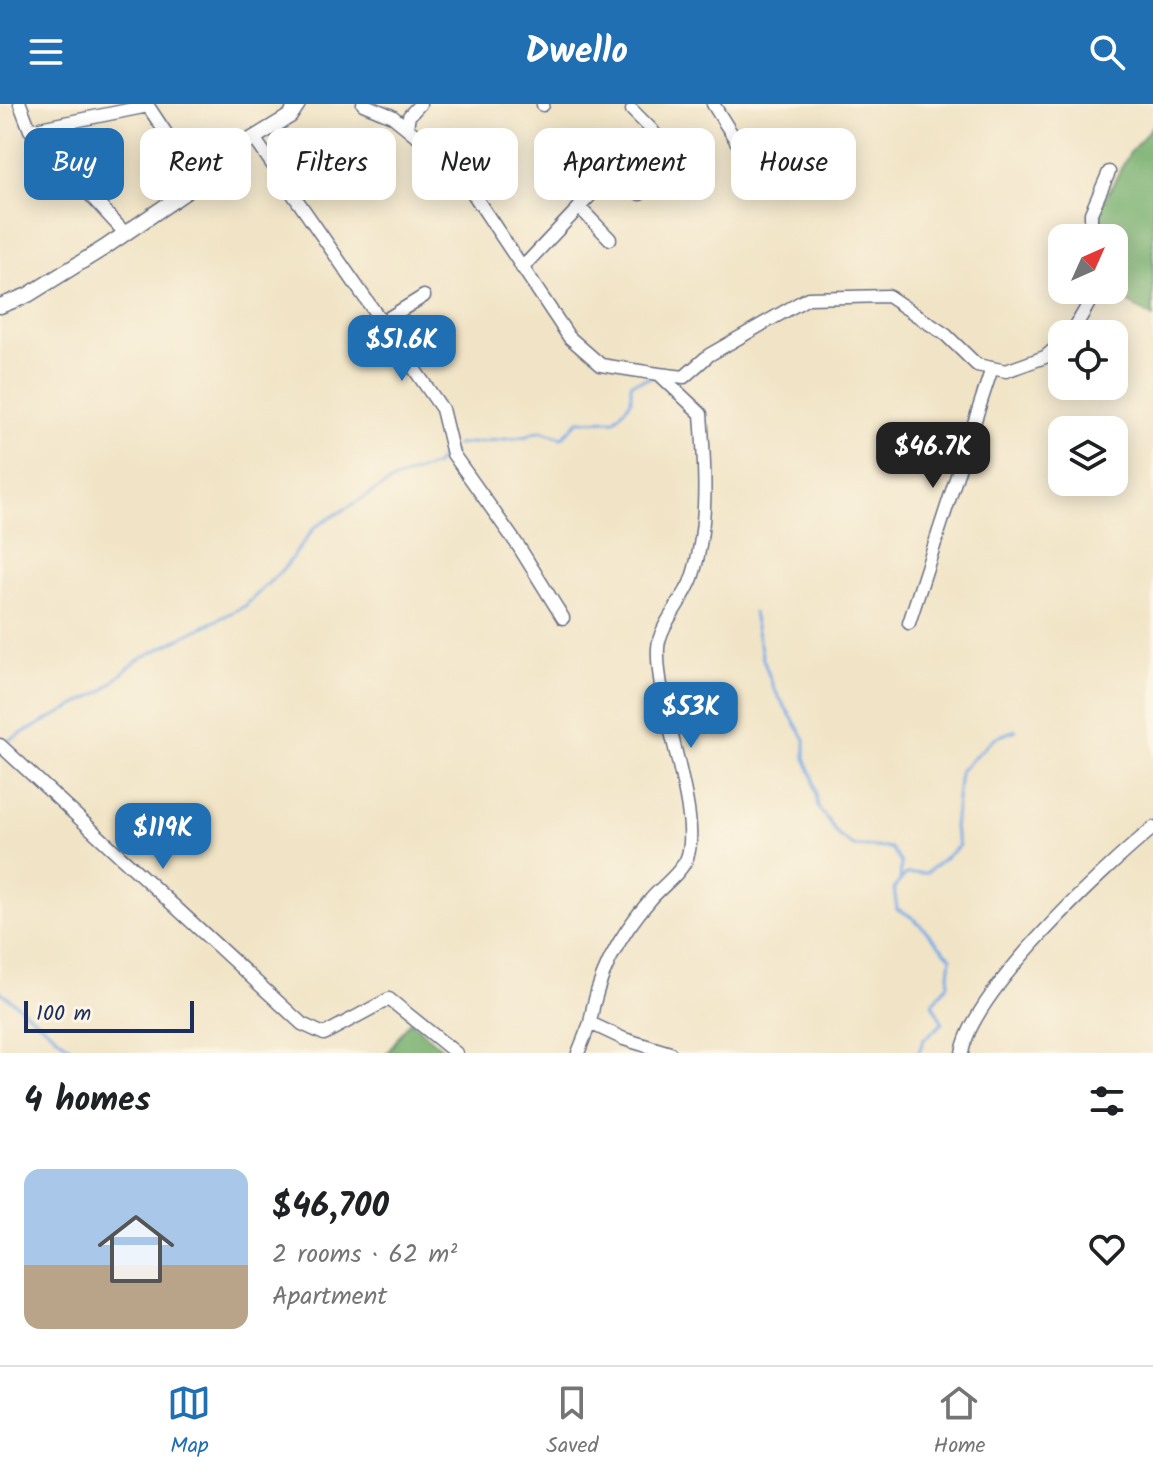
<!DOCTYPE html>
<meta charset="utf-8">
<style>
body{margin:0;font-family:Kalam,sans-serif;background:#f2f2f2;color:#202124;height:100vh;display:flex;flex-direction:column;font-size:30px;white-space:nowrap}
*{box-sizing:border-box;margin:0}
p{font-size:26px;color:#757577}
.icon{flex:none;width:44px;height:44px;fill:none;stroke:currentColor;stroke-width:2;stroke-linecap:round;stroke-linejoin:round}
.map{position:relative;height:949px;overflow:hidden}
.side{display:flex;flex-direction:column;background:#fff;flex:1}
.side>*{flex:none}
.guide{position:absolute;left:24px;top:24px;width:1106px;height:72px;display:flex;gap:16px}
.needle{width:52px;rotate:45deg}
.controls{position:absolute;left:1048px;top:120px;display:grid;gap:16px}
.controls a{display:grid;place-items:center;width:80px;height:80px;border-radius:16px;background:#fff;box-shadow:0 4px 20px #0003;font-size:40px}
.scale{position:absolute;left:24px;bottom:20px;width:170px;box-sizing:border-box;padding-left:8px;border:4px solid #1b2f5e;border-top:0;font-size:22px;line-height:28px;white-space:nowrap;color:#1b2f5e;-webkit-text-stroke:6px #fcf5e5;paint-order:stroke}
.price{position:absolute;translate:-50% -68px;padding:0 18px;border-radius:16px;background:#1f6fb2;color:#fff;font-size:26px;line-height:52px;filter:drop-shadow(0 2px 4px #0008)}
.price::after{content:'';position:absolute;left:50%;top:48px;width:24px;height:18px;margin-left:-12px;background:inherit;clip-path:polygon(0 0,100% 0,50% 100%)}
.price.active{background:#222;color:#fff}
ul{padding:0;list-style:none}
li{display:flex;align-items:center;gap:24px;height:200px;padding:0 24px}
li+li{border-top:2px solid #e0e0e0}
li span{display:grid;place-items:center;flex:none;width:224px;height:160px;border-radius:16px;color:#555}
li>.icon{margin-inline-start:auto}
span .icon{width:96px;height:96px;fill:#fffc;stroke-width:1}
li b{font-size:34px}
h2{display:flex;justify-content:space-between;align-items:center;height:96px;padding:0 24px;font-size:34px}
.tag{padding:0 28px;border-radius:16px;background:#fff;box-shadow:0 4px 20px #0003;font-size:28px;line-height:72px}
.tag.active{background:#1f6fb2;color:#fff}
header{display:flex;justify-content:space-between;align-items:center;height:104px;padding:0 24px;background:#1f6fb2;color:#fff;font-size:36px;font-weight:800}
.dock{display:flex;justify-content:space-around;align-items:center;height:112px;border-top:2px solid #e0e0e0;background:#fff;font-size:22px;color:#757577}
.dock a{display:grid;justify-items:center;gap:4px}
.dock .active{color:#1f6fb2}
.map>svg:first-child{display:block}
</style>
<header><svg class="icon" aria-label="menu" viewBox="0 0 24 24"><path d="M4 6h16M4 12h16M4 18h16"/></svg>Dwello<svg class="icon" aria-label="search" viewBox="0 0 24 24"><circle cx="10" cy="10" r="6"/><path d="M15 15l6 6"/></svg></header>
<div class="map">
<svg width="1153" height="949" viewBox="0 0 1153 949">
<rect width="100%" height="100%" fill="#fcf5e5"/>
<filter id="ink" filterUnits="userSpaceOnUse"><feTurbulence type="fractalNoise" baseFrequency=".0125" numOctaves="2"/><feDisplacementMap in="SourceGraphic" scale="16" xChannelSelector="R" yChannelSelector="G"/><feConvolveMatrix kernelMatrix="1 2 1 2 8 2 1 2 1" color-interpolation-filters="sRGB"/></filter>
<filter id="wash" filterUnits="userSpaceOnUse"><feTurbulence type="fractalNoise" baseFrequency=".006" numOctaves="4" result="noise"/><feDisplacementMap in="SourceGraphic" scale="32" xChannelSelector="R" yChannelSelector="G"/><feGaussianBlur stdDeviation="1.8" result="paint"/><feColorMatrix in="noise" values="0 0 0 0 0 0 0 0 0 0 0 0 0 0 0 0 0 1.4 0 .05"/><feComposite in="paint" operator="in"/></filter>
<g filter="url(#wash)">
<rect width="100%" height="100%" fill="#f1e4c6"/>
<!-- forest -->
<path fill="#74ae6c" stroke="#486e65" stroke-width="2" d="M1153 22V214L1108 186H1114V134H1102L1099 106 1130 48Z
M410 917 447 949H387Z"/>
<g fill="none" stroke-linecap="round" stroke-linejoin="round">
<!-- stream -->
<path stroke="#79abe5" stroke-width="3" d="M456 341 523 333 540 327 562 334 578 317 615 316 631 297V279L653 273
M753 509 763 555 774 585 805 635V654L813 673 818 703 840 733 854 742 891 744 901 759 900 777
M7 637 103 587 137 556 245 502 285 463 315 423 395 375 436 361 449 343
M0 887 77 949
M919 949 923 936 943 919 932 900 948 880 951 853C929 834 923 816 897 805L894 784 906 770 926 769 959 742 954 724 960 667 994 634 1016 626"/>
</g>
</g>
<g filter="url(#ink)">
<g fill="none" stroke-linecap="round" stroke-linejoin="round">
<defs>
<path id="minor" d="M20 0 30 26 124 128
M363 0 392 12 456 64 569 233 601 261 659 270 701 310C705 363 709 422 692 474 684 497 659 521 658 544 655 601 703 711 687 754 681 769 661 783 651 795 619 831 597 872 590 919
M543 0V1
M713 0 755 67 737 83
M407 23 409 12 420 0
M30 26 148 2 199 79
M652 26 672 55
M254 34 442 305 453 350 519 443 563 514
M616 65 640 90
M579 103 610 135
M1091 134V109L1109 68
M522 164 652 26 632 6
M382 218 424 192
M1071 230 1092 194V186
M659 270 684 273 709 251 808 194 888 192 946 231 977 261 1006 267 1045 253 1062 238
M909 519 992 264
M0 641 302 920 324 930 389 895 456 949
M578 949 590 919 624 935 670 949
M962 949C973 887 1102 766 1153 724"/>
<path id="tertiary" d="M0 202 28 191 104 144 199 79 227 50 290 12 298 0"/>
</defs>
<!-- minor casing -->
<use href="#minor" stroke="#666e82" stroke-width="15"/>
<!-- tertiary casing -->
<use href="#tertiary" stroke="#666e82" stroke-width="17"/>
<!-- minor -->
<use href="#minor" stroke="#fff" stroke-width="12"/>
<!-- tertiary -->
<use href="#tertiary" stroke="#fff" stroke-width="14"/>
</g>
</g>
</svg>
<div class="controls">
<a><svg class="needle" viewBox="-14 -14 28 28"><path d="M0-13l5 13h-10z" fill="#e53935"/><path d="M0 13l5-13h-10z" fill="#757577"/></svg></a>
<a><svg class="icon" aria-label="locate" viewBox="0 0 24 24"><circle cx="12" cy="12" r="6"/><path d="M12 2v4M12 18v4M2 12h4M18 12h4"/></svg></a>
<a><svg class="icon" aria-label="layers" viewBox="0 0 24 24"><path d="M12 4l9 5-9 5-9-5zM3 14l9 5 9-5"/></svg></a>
</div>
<div class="scale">100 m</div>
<b class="price" style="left:402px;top:279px">$51.6K</b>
<b class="price active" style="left:933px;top:386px">$46.7K</b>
<b class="price" style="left:691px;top:646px">$53K</b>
<b class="price" style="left:163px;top:767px">$119K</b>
<div class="guide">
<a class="tag active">Buy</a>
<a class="tag">Rent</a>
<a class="tag">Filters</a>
<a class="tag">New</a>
<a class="tag">Apartment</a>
<a class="tag">House</a>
</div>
</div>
<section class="side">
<h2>4 homes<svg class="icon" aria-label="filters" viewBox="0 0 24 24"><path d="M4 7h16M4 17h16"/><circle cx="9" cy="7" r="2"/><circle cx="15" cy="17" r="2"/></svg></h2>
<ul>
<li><span style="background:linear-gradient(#a9c7e8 60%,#b9a48a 0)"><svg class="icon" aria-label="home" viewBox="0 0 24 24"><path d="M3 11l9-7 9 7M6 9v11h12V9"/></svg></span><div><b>$46,700</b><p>2 rooms · 62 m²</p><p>Apartment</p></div><svg class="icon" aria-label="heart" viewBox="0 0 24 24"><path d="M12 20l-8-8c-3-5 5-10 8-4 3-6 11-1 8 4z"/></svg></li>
</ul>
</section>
<nav class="dock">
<a class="active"><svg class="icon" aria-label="map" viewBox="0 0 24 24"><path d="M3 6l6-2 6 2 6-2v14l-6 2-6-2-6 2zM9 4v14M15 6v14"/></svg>Map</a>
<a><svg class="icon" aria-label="saved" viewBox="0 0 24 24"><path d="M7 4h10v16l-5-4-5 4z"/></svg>Saved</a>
<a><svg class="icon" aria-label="home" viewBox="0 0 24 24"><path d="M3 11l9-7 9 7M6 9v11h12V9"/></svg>Home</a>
</nav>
